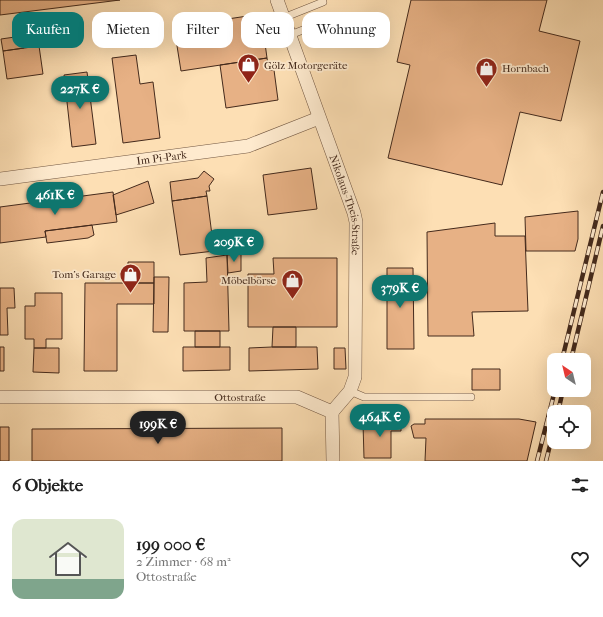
<!DOCTYPE html>
<html lang="de">
<meta charset="utf-8">
<style>
body{margin:0;font-family:"IM FELL French Canon",serif;background:#f6f6f6;color:#222;height:100vh;display:flex;flex-direction:column;font-size:15px;white-space:nowrap}
*{box-sizing:border-box;margin:0}
p{font-size:13px;color:#767676}
.icon{flex:none;width:22px;height:22px;fill:none;stroke:currentColor;stroke-width:2;stroke-linecap:round;stroke-linejoin:round}
.map{position:relative;height:461px;overflow:hidden}
.details{display:flex;flex-direction:column;background:#fff;flex:1}
.details>*{flex:none}
.guide{position:absolute;left:12px;top:12px;width:400px;height:36px;display:flex;gap:8px}
.needle{width:26px;rotate:325deg}
.fabs{position:absolute;left:547px;top:353px;display:grid;gap:8px}
.fabs a{display:grid;place-items:center;width:44px;height:44px;border-radius:8px;background:#fff;box-shadow:0 4px 16px #0002;font-size:20px}
.price{position:absolute;translate:-50% -34px;padding:0 9px;border-radius:14px;background:#0f766e;color:#fff;font-size:13px;line-height:26px;filter:drop-shadow(0 1px 2px #0008)}
.price::after{content:'';position:absolute;left:50%;top:24px;width:12px;height:9px;margin-left:-6px;background:inherit;clip-path:polygon(0 0,100% 0,50% 100%)}
.price.on{background:#222;color:#fff}
ul{padding:0;list-style:none}
li{display:flex;align-items:center;gap:12px;height:100px;padding:0 12px}
li+li{border-top:1px solid #e0e0e0}
li span{display:grid;place-items:center;flex:none;width:112px;height:80px;border-radius:12px;color:#555}
li>.icon{margin-inline-start:auto}
span .icon{width:48px;height:48px;fill:#fffc;stroke-width:1}
li b{font-size:17px}
h2{display:flex;justify-content:space-between;align-items:center;height:48px;padding:0 12px;font-size:17px}
.pill{padding:0 14px;border-radius:12px;background:#fff;box-shadow:0 4px 16px #0002;font-size:14px;line-height:36px}
.pill.on{background:#0f766e;color:#fff}
.map>svg:first-child{display:block}
</style>
<div class="map">
<svg width="603" height="461" viewBox="0 0 603 461">
<rect width="100%" height="100%" fill="#fddfb4"/>
<filter id="stains"><feTurbulence type="fractalNoise" baseFrequency=".005" numOctaves="4"/><feColorMatrix values="0 0 0 0 .2 0 0 0 0 .09 0 0 0 0 .02 0 0 0 .5 -.17"/></filter>
<radialGradient id="worn" r=".72"><stop offset=".6" stop-color="#630" stop-opacity="0"/><stop offset="1" stop-color="#630" stop-opacity=".3"/></radialGradient>
<!-- building -->
<path fill="#e7b185" stroke="#442a1c" d="M0 0H120L0 15Z
M411 0H547L539 31 580 41 561 121 520 112 502 185 388 158 410 65 397 62Z
M261 14 267 58 181 71 174 27Z
M22 36 24 48 3 51 1 39Z
M39 46 43 74 7 79 3 51Z
M136 55 140 84 153 82 160 138 123 143 112 58Z
M267 58 269 70H274L278 100 226 108 220 65Z
M87 72 96 144 72 147 64 75Z
M311 168 317 209 268 215 263 175Z
M204 171 214 179 209 186 210 191H206L207 196 172 201 170 182 198 178Z
M148 181 154 203 116 215 113 195Z
M113 192 117 222 45 231 46 237 0 243V207Z
M207 196 214 251 180 255 172 201Z
M578 211V239L575 251H526L525 217Z
M495 223V236H525L528 311 472 312 474 336H428L427 232Z
M92 225 94 235 88 238 47 243 45 231Z
M241 254V271L228 273 227 255Z
M227 255 229 331H184V283L207 282 206 258Z
M273 258H337V327H248V274H274Z
M128 262H154V283H128Z
M387 268H413L414 349H387Z
M154 277H169L168 332H153Z
M85 283H154V304H117V371H84Z
M0 288H14L15 308H7L8 335H0Z
M35 293H62V339H46V348H34V339H25V306H35Z
M273 327H296V347H272Z
M195 331H220V347H195Z
M0 347H4V371H0Z
M183 347H230V370L183 371Z
M272 347H317L318 369 249 371V348Z
M34 348H59V373L33 372Z
M334 348H345L346 369H334Z
M472 369H500V390H472Z
M382 419H401V431H391V458H364L363 423H382Z
M425 419H519L536 422 527 461H425L426 438H414L411 426 414 424H425Z
M0 427H9V461H0Z
M282 428V461H32V429Z"/>
<g fill="none" stroke-linecap="round" stroke-linejoin="round">
<defs>
<path id="lane" d="M283 18 323 2
M290 35 331 19
M350 391 364 397H471"/>
<g id="street">
<path id="s1" d="M277 0 354 213 356 222 355 377 350 391 332 412"/>
<path id="s2" d="M0 179 248 146 319 118"/>
<path id="s3" d="M0 397H297L332 412 333 461"/>
</g>
</defs>
<!-- lane casing -->
<use href="#lane" stroke="#725742" stroke-width="8"/>
<!-- street casing -->
<use href="#street" stroke="#725742" stroke-width="14"/>
<!-- lane -->
<use href="#lane" stroke="#feeace" stroke-width="7"/>
<!-- street -->
<use href="#street" stroke="#feeace" stroke-width="13"/>
<defs>
<path id="rail" d="M562 360 603 192
M571 360 603 226
M558 412 563 390
M537 461 555 390
M546 461 554 429"/>
</defs>
<!-- rail casing -->
<use href="#rail" stroke="#442a1c" stroke-width="4.5"/>
<!-- rail -->
<use href="#rail" stroke="#feeace" stroke-width="3" stroke-dasharray="9" stroke-linecap="butt"/>
</g>
<!-- icons -->
<defs>
<symbol id="shop-pin" viewBox="-11 -11 22 30"><path d="M0 17L-7.5 6A9.5 9.5 0 1 1 7.5 6Z" fill="#8f2418" stroke="#feeace"/><path d="M-5-2.5h2.3a2.7 3.5 0 0 1 5.4 0H5L5.5 6h-11ZM-1.5-2.5h3a1.5 2.3 0 0 0-3 0Z" fill="#fff"/></symbol>
</defs>
<g fill-rule="evenodd">
<use href="#shop-pin" x="236" y="52" width="25" height="34"/>
<use href="#shop-pin" x="474" y="56" width="25" height="34"/>
<use href="#shop-pin" x="118" y="262" width="25" height="34"/>
<use href="#shop-pin" x="280" y="268" width="25" height="34"/>
</g>
<g text-anchor="middle" stroke-width="3.5" stroke-linejoin="round" paint-order="stroke">
<!-- poi labels -->
<g font-size="11" fill="#442a1c" stroke="#feeace" text-anchor="start">
<text x="264" y="69">Gölz Motorgeräte</text>
<text x="502" y="72">Hornbach</text>
<text x="116" y="278" text-anchor="end">Tom's Garage</text>
<text x="276" y="284" text-anchor="end">Möbelbörse</text>
</g>
<!-- street labels -->
<g font-size="11" fill="#442a1c" stroke="#feeace">
<text dy="4" stroke="none"><textPath href="#s2" startOffset="163">Im Pi-Park</textPath></text>
<text dy="4" stroke="none"><textPath href="#s1" startOffset="217">Nikolaus-Theis-Straße</textPath></text>
<text dy="4" stroke="none"><textPath href="#s3" startOffset="240">Ottostraße</textPath></text>
</g>
</g>
<rect width="100%" height="100%" filter="url(#stains)"/>
<rect width="100%" height="100%" fill="url(#worn)"/>
</svg>
<div class="fabs">
<a><svg class="needle" viewBox="-14 -14 28 28"><path d="M0-13l5 13h-10z" fill="#e53935"/><path d="M0 13l5-13h-10z" fill="#767676"/></svg></a>
<a><svg class="icon" aria-label="locate" viewBox="0 0 24 24"><circle cx="12" cy="12" r="6"/><path d="M12 2v4M12 18v4M2 12h4M18 12h4"/></svg></a>
</div>
<b class="price" style="left:80px;top:110px">227K €</b>
<b class="price" style="left:55px;top:216px">461K €</b>
<b class="price" style="left:234px;top:263px">209K €</b>
<b class="price" style="left:400px;top:309px">379K €</b>
<b class="price" style="left:380px;top:438px">464K €</b>
<b class="price on" style="left:158px;top:445px">199K €</b>
<div class="guide">
<a class="pill on">Kaufen</a>
<a class="pill">Mieten</a>
<a class="pill">Filter</a>
<a class="pill">Neu</a>
<a class="pill">Wohnung</a>
</div>
</div>
<section class="details">
<h2>6 Objekte<svg class="icon" aria-label="filters" viewBox="0 0 24 24"><path d="M4 7h16M4 17h16"/><circle cx="9" cy="7" r="2"/><circle cx="15" cy="17" r="2"/></svg></h2>
<ul>
<li><span style="background:linear-gradient(#dfe7d0 75%,#7fa58c 0)"><svg class="icon" aria-label="home" viewBox="0 0 24 24"><path d="M3 11l9-7 9 7M6 9v11h12V9"/></svg></span><div><b>199 000 €</b><p>2 Zimmer · 68 m²</p><p>Ottostraße</p></div><svg class="icon" aria-label="heart" viewBox="0 0 24 24"><path d="M12 20l-8-8c-3-5 5-10 8-4 3-6 11-1 8 4z"/></svg></li>
</ul>
</section>
